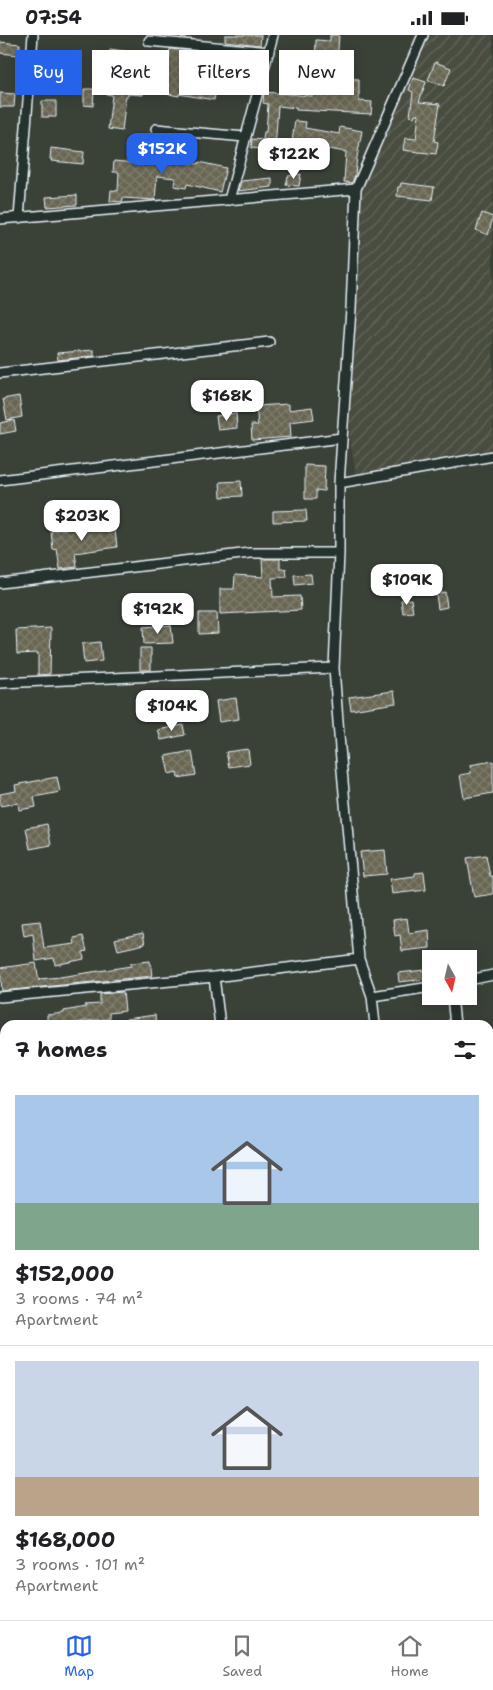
<!DOCTYPE html>
<meta charset="utf-8">
<style>
body{margin:0;font-family:"Shantell Sans",sans-serif;background:#f2f2f2;color:#202124;height:100vh;display:flex;flex-direction:column;font-size:19px;white-space:nowrap}
*{box-sizing:border-box;margin:0}
p{font-size:16px;color:#757577}
.icon{flex:none;width:28px;height:28px;fill:none;stroke:currentColor;stroke-width:2;stroke-linecap:round;stroke-linejoin:round}
.map{position:relative;flex:1;overflow:hidden}
.details{position:absolute;left:0px;top:985px;width:494px;height:600px;display:flex;flex-direction:column;background:#fff;border-radius:15px 15px 0 0;box-shadow:0 2px 12px #0003}
.details>*{flex:none}
.hud{position:absolute;left:15px;top:15px;width:464px;height:45px;display:flex;gap:10px}
.needle{width:32px;rotate:172deg}
.controls{position:absolute;left:422px;top:915px;display:grid;gap:10px}
.controls a{display:grid;place-items:center;width:55px;height:55px;border-radius:0px;background:#fff;box-shadow:0 2px 12px #0003;font-size:25px}
.price{position:absolute;translate:-50% -42px;padding:0 11px;border-radius:10px;background:#fff;color:#222;font-size:16px;line-height:32px;filter:drop-shadow(0 1px 2px #0008)}
.price::after{content:'';position:absolute;left:50%;top:30px;width:15px;height:11px;margin-left:-8px;background:inherit;clip-path:polygon(0 0,100% 0,50% 100%)}
.price.selected{background:#2563eb;color:#fff}
ul{padding:0;list-style:none}
li{display:grid;align-content:center;gap:10px;height:265px;padding:0 15px}
li+li{border-top:1px solid #e0e0e0}
li span{display:grid;place-items:center;height:155px;border-radius:0px;color:#555}
li>.icon{margin-inline-start:auto}
span .icon{width:90px;height:90px;fill:#fffc;stroke-width:1}
li b{font-size:21px}
h2{display:flex;justify-content:space-between;align-items:center;height:60px;padding:0 15px;font-size:21px}
.chip{padding:0 18px;border-radius:0px;background:#fff;box-shadow:0 2px 12px #0003;font-size:18px;line-height:45px}
.chip.selected{background:#2563eb;color:#fff}
.status{display:flex;justify-content:space-between;align-items:center;height:35px;padding:0 25px;background:#fff;direction:ltr}
.status svg{height:14px;fill:currentColor}
.menu{display:flex;justify-content:space-around;align-items:center;height:70px;border-top:1px solid #e0e0e0;background:#fff;font-size:14px;color:#757577}
.menu a{display:grid;justify-items:center;gap:2px}
.menu .selected{color:#2563eb}
.map>svg:first-child{display:block}
</style>
<div class="status"><b>07:54</b><svg viewBox="0 0 49 12"><path d="M0 12V9h3v3zM5 12V6h3v6zM10 12V3h3v9zM15 12V0h3v12zM26 1h20v11H26zM47 4h2v5h-2z"/></svg></div>
<div class="map">
<svg width="493" height="1585" viewBox="0 0 493 1585">
<defs>
<pattern id="industrial-furrows" width="10" height="10" patternUnits="userSpaceOnUse" patternTransform="scale(1.25)"><rect width="10" height="10" fill="#484d40"/><path d="M-1 1l2-2M0 10L10 0M9 11l2-2" fill="none" stroke="#62675c"/></pattern>
<pattern id="building-cross-hatch" width="8" height="8" patternUnits="userSpaceOnUse" patternTransform="scale(1.25)"><rect width="8" height="8" fill="#696652"/><path d="M0 0l8 8M0 8l8-8" fill="none" stroke="#7e7c6c"/></pattern>
</defs>
<rect width="100%" height="100%" fill="#3a4238"/>
<filter id="ink" filterUnits="userSpaceOnUse"><feTurbulence type="fractalNoise" baseFrequency=".02" numOctaves="2"/><feDisplacementMap in="SourceGraphic" scale="10" xChannelSelector="R" yChannelSelector="G"/><feConvolveMatrix kernelMatrix="1 2 1 2 8 2 1 2 1" color-interpolation-filters="sRGB"/></filter>
<g filter="url(#ink)">
<!-- industrial -->
<path fill="url(#industrial-furrows)" d="M419 0H493V415L356 439 350 406 351 274 356 154Z"/>
<!-- building -->
<path fill="url(#building-cross-hatch)" stroke="#e8f1f8" d="M225 0H261L260 10 225 6Z
M330 0H339L337 29 315 27 316 5 330 6Z
M0 7 20 9 19 20 0 18Z
M110 14 137 18 135 26 168 32 170 14 190 16 185 44 217 50 214 65 179 59V61L163 58V56L143 53V60L128 59V61H126L122 96 108 94 112 60 106 59Z
M435 27 451 33 444 51 428 45Z
M332 43 359 44V66L372 67 371 79 296 75V73L278 71 275 115 251 113 252 104 263 105 264 97H266L268 69 263 68 264 57 312 61 313 47 332 48Z
M413 43 426 47 419 67 440 69 434 106 438 107 436 119 403 115 405 103 416 104 419 80 415 79 414 82 410 81 413 57 409 55Z
M84 54H94L93 71 84 70Z
M0 58 15 59 14 72H0Z
M42 66H56V82H42Z
M295 86 306 87 305 93 339 99 340 92 362 96 357 122 355 140 352 148 344 147 346 117 305 110 303 126 293 124V121L290 120Z
M148 99 159 101 157 123 198 129 199 127 226 133 220 157 187 149 186 153 174 151 175 143 157 141 155 165 123 163 122 167 110 166 111 155 118 156 119 137H113L114 126 144 129Z
M51 113 84 117 83 129 51 126 52 124H50Z
M301 139 299 151 286 150 288 141Z
M272 143V152L238 156 241 146Z
M401 148 434 152 432 165 397 161 398 152H400Z
M77 160V170L47 172 46 162Z
M482 178 493 182 488 200 476 195Z
M94 315V321L58 325 57 318Z
M19 361 22 382 7 385 3 364Z
M289 369V375L312 372 314 384 290 387 291 402 252 405 251 390H258L256 371Z
M236 378 237 393 218 395 216 381Z
M14 385 16 396 0 399V388Z
M305 430 325 431 324 456 316 455V464H305Z
M241 446 242 461 221 462 220 447Z
M306 475 307 486 273 487V476Z
M114 487 117 512 75 518 77 532 60 534 57 514 53 515 51 496Z
M262 524H280V534H286L287 542 272 543 273 562 300 561 301 575 220 579V554H234L235 540 263 542Z
M311 539 312 548 295 550 294 540Z
M445 557 447 572 438 574 436 559Z
M411 564 413 577 403 578 401 565Z
M199 578H217L218 598 199 599Z
M171 590 173 608 144 609 143 592Z
M51 593 50 639 38 640V618L17 619 16 595Z
M100 607 102 626 84 628 82 609Z
M140 613H151V635H140Z
M394 656 396 668 351 675 349 662Z
M236 663 239 684 219 687 216 666Z
M183 690 185 700 161 705 158 695Z
M248 714 250 729 229 732 226 717Z
M192 716 196 740 178 743 177 737 169 739 165 721Z
M493 726V758L464 763 460 740 471 738 470 730Z
M57 742 60 757 34 762 36 772 19 775 18 768 0 771V759L16 756 15 750Z
M47 789 51 810 30 814 26 793Z
M385 815 387 839 363 841 360 817Z
M486 820 490 841H493V859L474 862 467 823Z
M424 837 426 855 392 859 390 844 415 841V838Z
M407 883 409 898 429 895 430 913 402 916 400 900 395 901 393 885Z
M40 886 44 913 75 909 74 903 83 901 87 916 83 917 84 924 55 930 54 923 36 926 33 899 24 901 22 888Z
M143 898 145 909 118 915 115 904Z
M150 926 152 941 2 956 0 933 36 928 39 946V944L60 942 131 931V928Z
M425 935 426 944 399 947 398 938Z
M123 957 125 976 109 978V984L85 986 68 990H66V987L47 989V980L64 978V976L86 972 85 970 100 969V959Z
M155 980 156 990H126V984Z"/>
<g fill="none" stroke-linecap="round" stroke-linejoin="round">
<defs>
<path id="minor" d="M149 6 269 17
M156 94 245 102
M229 165 273 0
M19 183 33 0
M0 184 356 154
M0 338 269 307
M0 445 342 403
M339 448 493 421
M0 548 250 518H339
M0 648 334 633
M214 942 220 990
M469 945 493 940
M372 961 431 952
M452 961 455 990
M0 962 214 942 359 924
M375 990 372 961 359 924 340 713 334 633 339 518V448L351 274 356 154 423 0
M489 1194 493 1192
M0 1274 5 1273
M489 1450 493 1449
M20 1585 38 1580"/>
</defs>
<!-- minor casing -->
<use href="#minor" stroke="#e8f1f8" stroke-width="12"/>
<!-- minor -->
<use href="#minor" stroke="#26332d" stroke-width="9"/>
</g>
</g>
</svg>
<div class="controls">
<a><svg class="needle" viewBox="-14 -14 28 28"><path d="M0-13l5 13h-10z" fill="#e53935"/><path d="M0 13l5-13h-10z" fill="#757577"/></svg></a>
</div>
<b class="price selected" style="left:162px;top:140px">$152K</b>
<b class="price" style="left:294px;top:145px">$122K</b>
<b class="price" style="left:227px;top:387px">$168K</b>
<b class="price" style="left:82px;top:507px">$203K</b>
<b class="price" style="left:407px;top:571px">$109K</b>
<b class="price" style="left:158px;top:600px">$192K</b>
<b class="price" style="left:172px;top:697px">$104K</b>
<div class="hud">
<a class="chip selected">Buy</a>
<a class="chip">Rent</a>
<a class="chip">Filters</a>
<a class="chip">New</a>
</div>
<section class="details">
<h2>7 homes<svg class="icon" aria-label="filters" viewBox="0 0 24 24"><path d="M4 7h16M4 17h16"/><circle cx="9" cy="7" r="2"/><circle cx="15" cy="17" r="2"/></svg></h2>
<ul>
<li><span style="background:linear-gradient(#a9c7e8 70%,#7fa58c 0)"><svg class="icon" aria-label="home" viewBox="0 0 24 24"><path d="M3 11l9-7 9 7M6 9v11h12V9"/></svg></span><div><b>$152,000</b><p>3 rooms · 74 m²</p><p>Apartment</p></div></li>
<li><span style="background:linear-gradient(#c9d6e8 75%,#b9a48a 0)"><svg class="icon" aria-label="home" viewBox="0 0 24 24"><path d="M3 11l9-7 9 7M6 9v11h12V9"/></svg></span><div><b>$168,000</b><p>3 rooms · 101 m²</p><p>Apartment</p></div></li>
</ul>
</section>
</div>
<nav class="menu">
<a class="selected"><svg class="icon" aria-label="map" viewBox="0 0 24 24"><path d="M3 6l6-2 6 2 6-2v14l-6 2-6-2-6 2zM9 4v14M15 6v14"/></svg>Map</a>
<a><svg class="icon" aria-label="saved" viewBox="0 0 24 24"><path d="M7 4h10v16l-5-4-5 4z"/></svg>Saved</a>
<a><svg class="icon" aria-label="home" viewBox="0 0 24 24"><path d="M3 11l9-7 9 7M6 9v11h12V9"/></svg>Home</a>
</nav>
